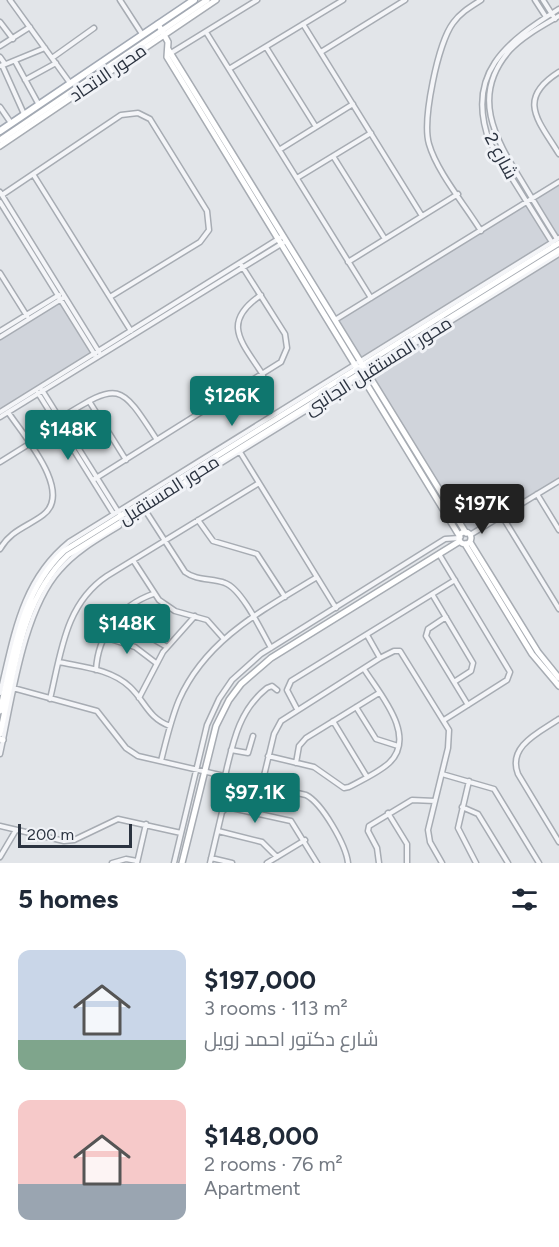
<!DOCTYPE html>
<meta charset="utf-8">
<style>
body{margin:0;font-family:Figtree,Cairo,sans-serif;background:#f6f6f7;color:#1f2937;height:100vh;display:flex;flex-direction:column;font-size:22px;white-space:nowrap}
*{box-sizing:border-box;margin:0}
p{font-size:20px;color:#747a83}
.icon{flex:none;width:33px;height:33px;fill:none;stroke:currentColor;stroke-width:2;stroke-linecap:round;stroke-linejoin:round}
.map{position:relative;height:863px;overflow:hidden}
.side{display:flex;flex-direction:column;background:#fff;flex:1}
.side>*{flex:none}
.scale{position:absolute;left:18px;bottom:15px;width:114px;box-sizing:border-box;padding-left:6px;border:3px solid #2b3340;border-top:0;font-size:16px;line-height:21px;white-space:nowrap;color:#2b3340;-webkit-text-stroke:4px #f1f3f7;paint-order:stroke}
.price{position:absolute;translate:-50% -51px;padding:0 14px;border-radius:6px;background:#0f766e;color:#fff;font-size:20px;line-height:39px;filter:drop-shadow(0 2px 3px #0008)}
.price::after{content:'';position:absolute;left:50%;top:36px;width:18px;height:14px;margin-left:-9px;background:inherit;clip-path:polygon(0 0,100% 0,50% 100%)}
.price.current{background:#222;color:#fff}
ul{padding:0;list-style:none}
li{display:flex;align-items:center;gap:18px;height:150px;padding:0 18px}
li span{display:grid;place-items:center;flex:none;width:168px;height:120px;border-radius:12px;color:#555}
li>.icon{margin-inline-start:auto}
span .icon{width:72px;height:72px;fill:#fffc;stroke-width:1}
li b{font-size:26px}
h2{display:flex;justify-content:space-between;align-items:center;height:72px;padding:0 18px;font-size:26px}
.map>svg:first-child{display:block}
</style>
<div class="map">
<svg width="559" height="863" viewBox="0 0 559 863">
<rect width="100%" height="100%" fill="#e2e5e9"/>
<!-- built -->
<path fill="#d0d4db" d="M559 178V479L464 538 330 320Z
M61 297 98 355 0 415V334Z"/>
<g fill="none" stroke-linecap="round" stroke-linejoin="round">
<defs>
<path id="street" d="M10 0 70 83
M120 0 142 34
M535 0 546 17
M543 0 555 19
M0 22 13 39
M303 24 422 216
M206 32 371 298
M0 46 30 27
M266 47 316 127
M321 52 405 0
M171 53 257 0
M0 57 5 64
M52 58 94 28
M15 61 39 105
M2 65 24 114
M1 66 45 48
M229 69 343 0
M559 72C516 99 538 120 559 154
M25 80 56 63
M0 107 11 123
M279 150 353 104
M333 156 385 239
M33 174 131 331
M297 178 371 133
M0 192 99 352
M2 195 121 115 138 113 150 119 207 211 209 230 200 242 110 297
M0 202 95 355
M481 231C465 205 437 172 429 144 422 120 438 43 453 23 460 13 470 7 481 0
M557 239C545 220 533 200 521 180 495 138 470 95 510 50 523 36 542 26 559 16
M553 244 490 143C464 74 506 42 559 9
M348 262 458 194
M0 273 27 316
M261 295C220 323 242 342 263 375
M335 320 559 182
M0 331 59 295
M0 337 63 298
M42 390 119 513
M38 393 113 513
M89 401 126 460
M0 412 283 236
M0 417 286 241
M59 419C119 382 119 381 157 440
M240 452 336 608
M0 462 29 444
M93 480 281 362 287 348 285 334 240 263
M179 489 559 254
M537 494 559 530
M145 510 185 572C197 581 212 578 225 583 242 589 262 632 271 648
M502 516 559 609
M198 520 213 541 257 554 285 597
M470 535 559 481
M0 549C11 530 27 527 43 515 74 492 23 435 8 412
M439 554 510 672 507 680 444 720
M133 560 159 600 175 611 207 620 223 638
M432 594 473 663 471 671 454 682
M123 611 139 631 167 647
M446 617 428 629 426 636 468 705
M367 635 380 658
M104 637 135 647 156 663
M59 662C83 667 111 669 130 687 145 701 148 718 170 726
M96 670C98 635 119 606 153 594
M13 688 97 711 126 748 138 756 306 795C322 803 346 845 348 863
M0 693C14 636 21 581 69 542L559 238
M139 698 163 652 195 616
M50 699C61 653 65 604 107 576L259 483
M356 707 376 739 398 746
M297 709 287 690 291 681 455 580
M559 719C540 732 507 746 518 774L559 842
M333 721 367 777
M231 750 248 753 253 736
M0 754C12 700 23 611 60 570 76 551 98 539 119 526
M268 756 314 767 344 788 349 787C362 780 378 773 389 763 418 736 379 693 364 669
M161 761C166 741 171 719 179 700 206 639 263 610 317 577
M296 763 299 746 306 738 379 693
M442 774 494 789 539 863
M225 776C233 742 239 710 267 688L272 686 277 690
M469 781 458 828 476 863
M262 784 274 734 281 721 380 658 394 651H400L449 730 448 748 428 830 430 842 442 863
M462 807 478 814 508 863
M388 813 407 844V863
M0 826 64 841 74 840 118 819 181 833
M218 831 262 842 277 857
M0 857 16 830
M211 858 232 863
M112 863 126 859 137 861
M137 863 146 824
M174 863 207 725 219 699 232 680 261 654 445 539 459 538
M210 863 222 812 227 807 291 821 317 863
M267 863 305 840
M379 863 377 848 368 831 369 826 412 800 435 801"/>
<path id="secondary" d="M158 24 168 42 167 57 460 537
M168 49 466 533
M0 140 207 0
M0 146 216 0
M459 538a6 6 0 1 1 12 0a6 6 0 1 1-12 0Z
M470 542 538 652 559 678
M465 544 532 654 559 686
M0 711C14 654 20 593 64 551L559 243
M0 734C14 673 20 600 68 555L559 250
M0 739 3 740
M182 863 216 726 229 700 241 684 271 658 460 541"/>
<path id="primary" d="M0 131 194 0"/>
</defs>
<!-- street casing -->
<use href="#street" stroke="#a7acb3" stroke-width="7"/>
<!-- secondary casing -->
<use href="#secondary" stroke="#a7acb3" stroke-width="8"/>
<!-- primary casing -->
<use href="#primary" stroke="#a2a9b4" stroke-width="9"/>
<!-- street -->
<use href="#street" stroke="#f4f5f8" stroke-width="4"/>
<!-- secondary -->
<use href="#secondary" stroke="#fff" stroke-width="5"/>
<!-- primary -->
<use href="#primary" stroke="#fff" stroke-width="6"/>
</g>
<g text-anchor="middle" stroke-width="6" stroke-linejoin="round" paint-order="stroke">
<!-- street labels -->
<g font-size="18" fill="#2b3340" stroke="#f1f3f7">
<text transform="translate(108 73) rotate(-34)" y="6">محور الاتحاد</text>
<text transform="translate(501 156) rotate(62)" y="6">شارع 2</text>
<text transform="translate(378 366) rotate(-32)" y="6">محور المستقبل الجانبى</text>
<text transform="translate(169 490) rotate(-32)" y="6">محور المستقبل</text>
</g>
</g>
</svg>
<div class="scale">200 m</div>
<b class="price" style="left:232px;top:427px">$126K</b>
<b class="price" style="left:68px;top:461px">$148K</b>
<b class="price current" style="left:482px;top:535px">$197K</b>
<b class="price" style="left:127px;top:655px">$148K</b>
<b class="price" style="left:255px;top:824px">$97.1K</b>
</div>
<section class="side">
<h2>5 homes<svg class="icon" aria-label="filters" viewBox="0 0 24 24"><path d="M4 7h16M4 17h16"/><circle cx="9" cy="7" r="2"/><circle cx="15" cy="17" r="2"/></svg></h2>
<ul>
<li><span style="background:linear-gradient(#c9d6e8 75%,#7fa58c 0)"><svg class="icon" aria-label="home" viewBox="0 0 24 24"><path d="M3 11l9-7 9 7M6 9v11h12V9"/></svg></span><div><b>$197,000</b><p>3 rooms · 113 m²</p><p>شارع دكتور احمد زويل</p></div></li>
<li><span style="background:linear-gradient(#f6c9c9 70%,#9aa5b1 0)"><svg class="icon" aria-label="home" viewBox="0 0 24 24"><path d="M3 11l9-7 9 7M6 9v11h12V9"/></svg></span><div><b>$148,000</b><p>2 rooms · 76 m²</p><p>Apartment</p></div></li>
</ul>
</section>
